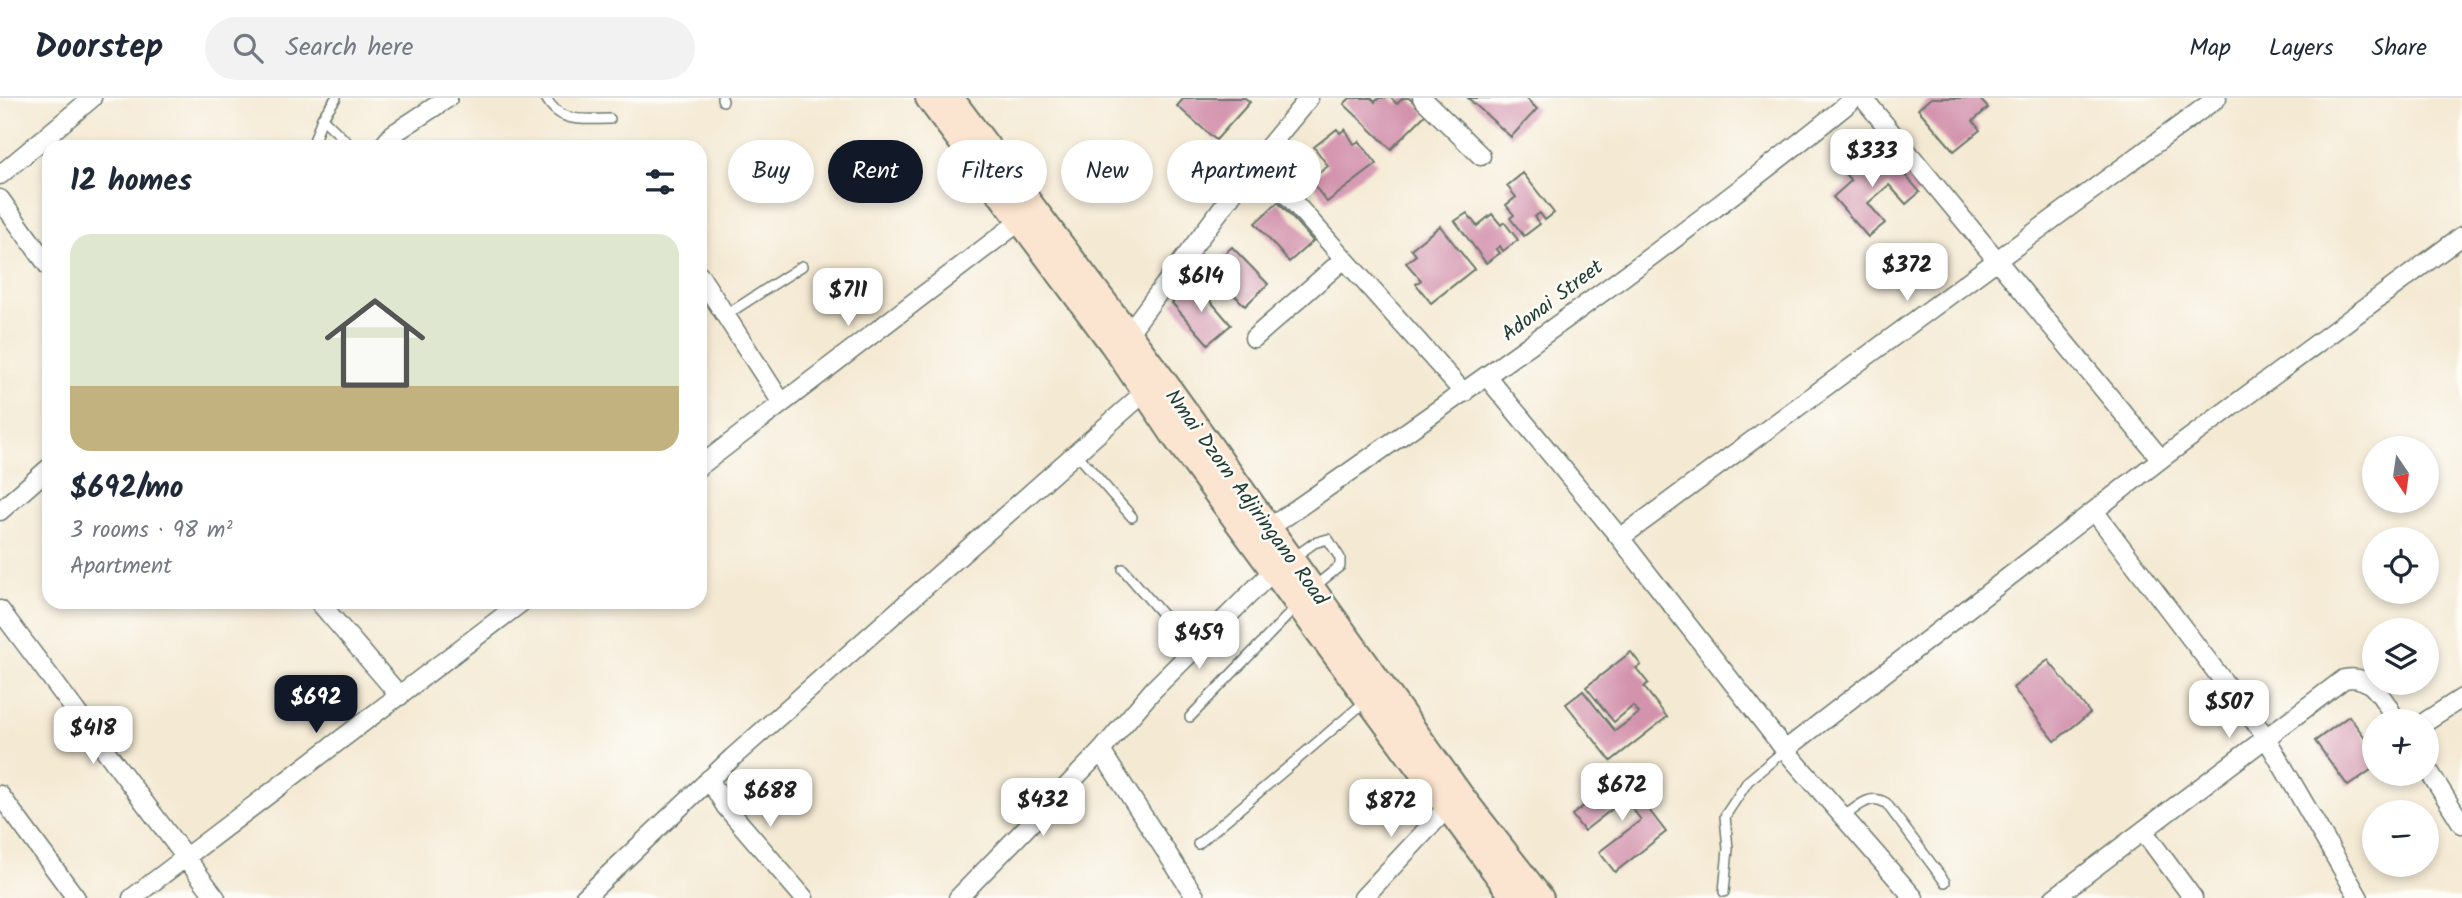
<!DOCTYPE html>
<meta charset="utf-8">
<style>
body{margin:0;font-family:Kalam,sans-serif;background:#f2f2f3;color:#1f2937;height:100vh;display:flex;flex-direction:column;font-size:26px;white-space:nowrap}
*{box-sizing:border-box;margin:0}
p{font-size:23px;color:#747a83}
.icon{flex:none;width:38px;height:38px;fill:none;stroke:currentColor;stroke-width:2;stroke-linecap:round;stroke-linejoin:round}
.map{position:relative;flex:1;overflow:hidden}
.details{position:absolute;left:42px;top:42px;width:665px;height:469px;display:flex;flex-direction:column;background:#fff;border-radius:21px;box-shadow:0 4px 10px #0003}
.details>*{flex:none}
.guide{position:absolute;left:728px;top:42px;width:665px;height:63px;display:flex;gap:14px}
.needle{width:46px;rotate:167deg}
.buttons{position:absolute;left:2362px;top:338px;display:grid;gap:14px}
.buttons a{display:grid;place-items:center;width:77px;height:77px;border-radius:50%;background:#fff;box-shadow:0 4px 10px #0003;font-size:35px}
.price{position:absolute;translate:-50% -60px;padding:0 16px;border-radius:14px;background:#fff;color:#222;font-size:23px;line-height:46px;filter:drop-shadow(0 2px 4px #0008)}
.price::after{content:'';position:absolute;left:50%;top:42px;width:21px;height:16px;margin-left:-10px;background:inherit;clip-path:polygon(0 0,100% 0,50% 100%)}
.price.selected{background:#111827;color:#fff}
ul{padding:0;list-style:none}
li{display:grid;align-content:center;gap:14px;height:371px;padding:0 28px}
li span{display:grid;place-items:center;height:217px;border-radius:21px;color:#555}
li>.icon{margin-inline-start:auto}
span .icon{width:126px;height:126px;fill:#fffc;stroke-width:1}
li b{font-size:30px}
h2{display:flex;justify-content:space-between;align-items:center;height:84px;padding:0 28px;font-size:30px}
.pill{padding:0 24px;border-radius:32px;background:#fff;box-shadow:0 4px 10px #0003;font-size:24px;line-height:63px}
.pill.selected{background:#111827;color:#fff}
header{display:flex;align-items:center;gap:42px;box-sizing:border-box;height:98px;padding:0 35px;background:#fff;border-bottom:2px solid #e0e1e3}
header strong{font-size:33px}
nav{display:flex;gap:38px;margin-inline-start:auto;font-size:24px}
.search{width:490px;height:63px;background:#f2f2f3;display:flex;align-items:center;gap:18px;box-sizing:border-box;padding:0 24px;border-radius:38px;color:#747a83;font-size:26px}
.map>svg:first-child{display:block}
</style>
<header>
<strong>Doorstep</strong>
<div class="search"><svg class="icon" aria-label="search" viewBox="0 0 24 24"><circle cx="10" cy="10" r="6"/><path d="M15 15l6 6"/></svg>Search here</div>
<nav><a>Map</a><a>Layers</a><a>Share</a></nav>
</header>
<div class="map">
<svg width="2462" height="800" viewBox="0 0 2462 800">
<rect width="100%" height="100%" fill="#fdfcf7"/>
<filter id="ink" filterUnits="userSpaceOnUse"><feTurbulence type="fractalNoise" baseFrequency=".0143" numOctaves="2"/><feDisplacementMap in="SourceGraphic" scale="14" xChannelSelector="R" yChannelSelector="G"/><feConvolveMatrix kernelMatrix="1 2 1 2 8 2 1 2 1" color-interpolation-filters="sRGB"/></filter>
<filter id="wash" filterUnits="userSpaceOnUse"><feTurbulence type="fractalNoise" baseFrequency=".00686" numOctaves="4" result="noise"/><feDisplacementMap in="SourceGraphic" scale="28" xChannelSelector="R" yChannelSelector="G"/><feGaussianBlur stdDeviation="1.57" result="paint"/><feColorMatrix in="noise" values="0 0 0 0 0 0 0 0 0 0 0 0 0 0 0 0 0 1.4 0 .05"/><feComposite in="paint" operator="in"/></filter>
<g filter="url(#wash)">
<rect width="100%" height="100%" fill="#f4e9d3"/>
<g id="blocks">
<!-- building -->
<path fill="#d393ad" d="M1184 0H1245L1250 4 1216 42 1177 8Z
M1350 0H1371L1375 4 1379 0H1391L1397 6 1403 0H1409L1426 16 1391 51 1344 6Z
M1468 0H1526L1537 11 1511 39Z
M1931 0H1979L1988 10 1973 23 1980 32 1954 53 1918 11Z
M1337 31 1340 35 1345 31 1354 46 1359 43 1377 66 1327 104 1310 82 1328 68 1314 49Z
M1884 53 1920 94 1906 106 1889 87 1868 105 1885 125 1868 139 1833 99 1851 83 1841 71 1860 56 1868 66Z
M1523 75 1554 115 1545 122 1540 115 1534 119 1540 126 1524 138 1510 120 1514 117 1506 107 1516 99 1507 88Z
M1278 104 1313 143 1289 164 1255 125Z
M1467 115 1477 128 1492 116 1501 127 1504 124 1518 142 1503 153 1500 148 1496 151 1500 155 1486 165 1455 123Z
M1440 128 1474 171 1431 205 1416 186 1421 182 1406 165 1416 157 1411 151Z
M1232 149 1268 186 1245 208 1209 170Z
M1195 185 1231 227 1208 246 1172 205Z
M1631 554 1641 567 1636 570 1648 585 1644 589 1667 619 1611 663 1566 606 1583 593 1615 633 1639 615 1633 608 1614 624 1586 589Z
M2048 562 2090 615 2055 643 2013 590Z
M2349 618 2375 653V669L2348 688 2315 643Z
M1623 678 1666 734 1615 774 1599 754 1641 722 1625 701 1584 733 1572 717Z"/>
</g>
</g>
<g filter="url(#ink)">
<use href="#blocks" fill-opacity="0" stroke="#6a796c" stroke-width="2"/>
<g fill="none" stroke-linecap="round" stroke-linejoin="round">
<defs>
<path id="service" d="M546 0C560 26 583 21 610 21
M722 0 723 3
M322 20 336 0
M312 49 322 20 352 49
M726 217 802 168
M1076 355 1132 419
M1293 460 1314 445 1328 441 1340 460V468L1314 489
M1123 471 1193 552
M1190 619 1298 507
M1843 719C1858 709 1869 695 1886 705L1945 784
M1198 746 1367 602
M1724 794 1728 751 1725 718 1748 683 1785 652"/>
<path id="minor" d="M1422 0 1481 58
M1863 0 2161 361
M382 49 393 36 448 0
M1257 63 1464 295
M0 77 92 0
M0 101 49 169
M700 178 782 305
M1127 237 1257 63 1309 0
M1254 240 1344 161
M1487 279 1620 440 1785 652 1914 800
M700 368 1020 123
M0 413 49 370
M2094 413 2265 638 2359 800
M1269 430C1468 292 1667 153 1855 0
M1620 440 2217 0
M319 504 400 598
M0 512 216 800
M2426 623 2462 600
M1785 652 2161 361 2462 138
M1101 653 1196 800
M2427 670 2462 726
M709 681 726 709 804 800
M0 697 76 800
M2144 734 2193 800
M132 800 522 504
M584 800 733 659 1146 293
M958 800 1101 653 1153 592 1274 472
M1363 800 1448 709
M2054 800 2344 581C2373 575 2383 602 2397 623"/>
<path id="secondary" d="M928 0 1112 246 1176 341 1514 800
M951 0 1161 279 1460 696 1541 800"/>
</defs>
<!-- service casing -->
<use href="#service" stroke="#6a796c" stroke-width="12"/>
<!-- minor casing -->
<use href="#minor" stroke="#6a796c" stroke-width="21"/>
<!-- secondary casing -->
<use href="#secondary" stroke="#6a796c" stroke-width="28"/>
<!-- service -->
<use href="#service" stroke="#fff" stroke-width="9"/>
<!-- minor -->
<use href="#minor" stroke="#fff" stroke-width="18"/>
<!-- secondary -->
<use href="#secondary" stroke="#fce5d0" stroke-width="24"/>
</g>
</g>
<g text-anchor="middle" stroke-width="5" stroke-linejoin="round" paint-order="stroke">
<!-- street labels -->
<g font-size="21" fill="#1f3d34" stroke="#fdfcf7">
<text transform="translate(1552 202) rotate(-37)" y="7">Adonai Street</text>
<text transform="translate(1247 399) rotate(54)" y="7">Nmai Dzorn Adjiringano Road</text>
</g>
</g>
</svg>
<div class="buttons">
<a><svg class="needle" viewBox="-14 -14 28 28"><path d="M0-13l5 13h-10z" fill="#e53935"/><path d="M0 13l5-13h-10z" fill="#747a83"/></svg></a>
<a><svg class="icon" aria-label="locate" viewBox="0 0 24 24"><circle cx="12" cy="12" r="6"/><path d="M12 2v4M12 18v4M2 12h4M18 12h4"/></svg></a>
<a><svg class="icon" aria-label="layers" viewBox="0 0 24 24"><path d="M12 4l9 5-9 5-9-5zM3 14l9 5 9-5"/></svg></a>
<a>+</a>
<a>−</a>
</div>
<b class="price" style="left:1872px;top:91px">$333</b>
<b class="price" style="left:1907px;top:205px">$372</b>
<b class="price" style="left:1201px;top:216px">$614</b>
<b class="price" style="left:848px;top:230px">$711</b>
<b class="price" style="left:1199px;top:573px">$459</b>
<b class="price selected" style="left:316px;top:637px">$692</b>
<b class="price" style="left:2229px;top:642px">$507</b>
<b class="price" style="left:93px;top:668px">$418</b>
<b class="price" style="left:1622px;top:725px">$672</b>
<b class="price" style="left:770px;top:731px">$688</b>
<b class="price" style="left:1043px;top:740px">$432</b>
<b class="price" style="left:1391px;top:741px">$872</b>
<div class="guide">
<a class="pill">Buy</a>
<a class="pill selected">Rent</a>
<a class="pill">Filters</a>
<a class="pill">New</a>
<a class="pill">Apartment</a>
</div>
<section class="details">
<h2>12 homes<svg class="icon" aria-label="filters" viewBox="0 0 24 24"><path d="M4 7h16M4 17h16"/><circle cx="9" cy="7" r="2"/><circle cx="15" cy="17" r="2"/></svg></h2>
<ul>
<li><span style="background:linear-gradient(#dfe7d0 70%,#c2b280 0)"><svg class="icon" aria-label="home" viewBox="0 0 24 24"><path d="M3 11l9-7 9 7M6 9v11h12V9"/></svg></span><div><b>$692/mo</b><p>3 rooms · 98 m²</p><p>Apartment</p></div></li>
</ul>
</section>
</div>
